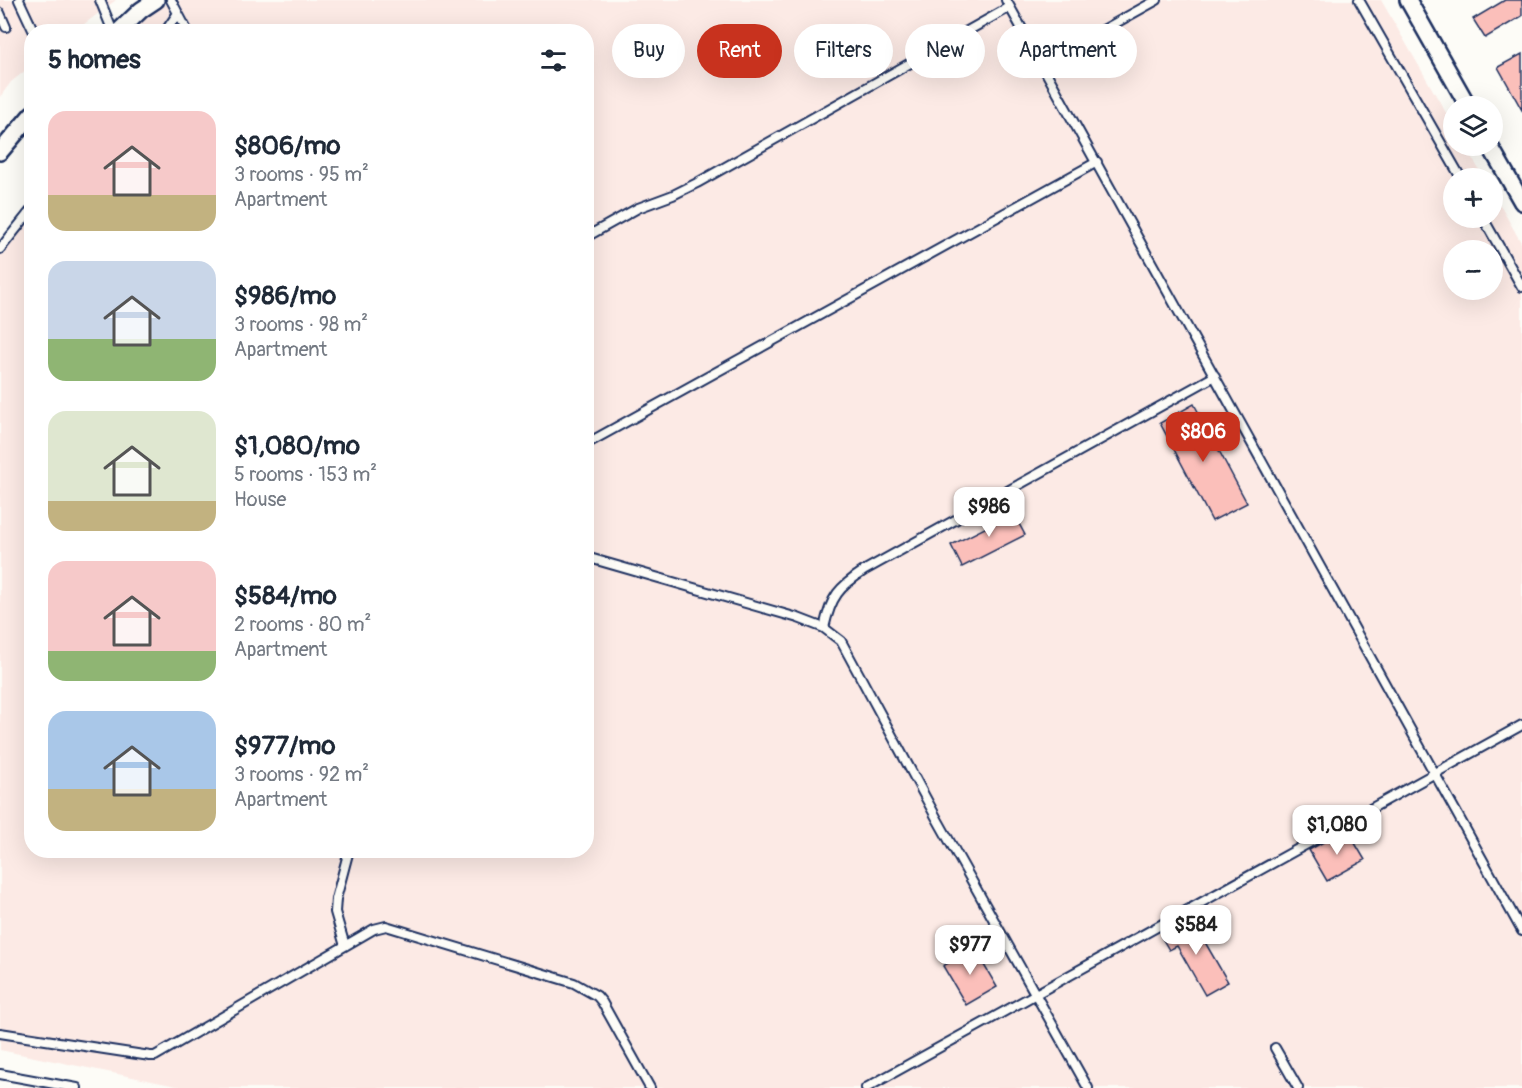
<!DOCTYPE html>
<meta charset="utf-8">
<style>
body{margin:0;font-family:Pangolin,sans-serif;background:#f6f6f7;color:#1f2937;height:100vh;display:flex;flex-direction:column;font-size:22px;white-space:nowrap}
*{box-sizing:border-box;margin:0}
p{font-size:20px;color:#747a83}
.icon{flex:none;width:33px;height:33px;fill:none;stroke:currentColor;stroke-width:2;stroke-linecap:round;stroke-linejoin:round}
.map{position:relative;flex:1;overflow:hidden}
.sheet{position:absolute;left:24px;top:24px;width:570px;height:834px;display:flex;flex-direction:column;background:#fff;border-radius:24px;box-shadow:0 6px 24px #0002}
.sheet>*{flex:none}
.hud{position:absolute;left:612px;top:24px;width:570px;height:54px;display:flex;gap:12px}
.controls{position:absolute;left:1443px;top:96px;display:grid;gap:12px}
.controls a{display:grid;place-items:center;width:60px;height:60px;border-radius:50%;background:#fff;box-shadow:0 6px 24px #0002;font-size:30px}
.price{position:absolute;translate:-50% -51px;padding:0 14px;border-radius:12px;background:#fff;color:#222;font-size:20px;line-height:39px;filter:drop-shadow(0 2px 3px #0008)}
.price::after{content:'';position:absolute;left:50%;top:36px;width:18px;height:14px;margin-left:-9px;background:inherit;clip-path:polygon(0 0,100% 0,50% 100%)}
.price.active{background:#c8321e;color:#fff}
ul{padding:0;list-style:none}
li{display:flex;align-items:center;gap:18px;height:150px;padding:0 24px}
li span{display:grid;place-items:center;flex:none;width:168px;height:120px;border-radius:18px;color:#555}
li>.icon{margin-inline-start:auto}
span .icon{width:72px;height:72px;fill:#fffc;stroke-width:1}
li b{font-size:26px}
h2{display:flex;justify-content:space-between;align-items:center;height:72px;padding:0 24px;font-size:26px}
.tag{padding:0 21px;border-radius:27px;background:#fff;box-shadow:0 6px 24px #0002;font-size:21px;line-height:54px}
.tag.active{background:#c8321e;color:#fff}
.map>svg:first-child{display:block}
</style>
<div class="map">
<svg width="1522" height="1088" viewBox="0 0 1522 1088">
<rect width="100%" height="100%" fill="#fdfcf7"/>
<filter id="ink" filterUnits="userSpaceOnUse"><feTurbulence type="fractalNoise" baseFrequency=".0167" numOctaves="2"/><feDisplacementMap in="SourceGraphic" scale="12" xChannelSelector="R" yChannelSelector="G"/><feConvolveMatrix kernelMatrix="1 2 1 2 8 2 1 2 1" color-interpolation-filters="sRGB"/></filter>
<g filter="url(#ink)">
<!-- built -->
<path fill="#fceae5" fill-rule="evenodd" d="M0 0H116L75 31 32 32 31 66 11 82 0 97Z
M172 0H1381L1453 125 1454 146H1465L1484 178H1454V218H1492L1493 193 1522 244V1088H186L0 1050V249L31 208 32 850H586V32L128 31ZM1454 250H1492V290H1454Z"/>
<!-- building -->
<path fill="#fbbfba" stroke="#1b2f5e" stroke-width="1.5" d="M1505 0H1522V16L1485 38 1473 19Z
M1522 54V110L1498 67Z
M1194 404 1247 503 1212 521 1160 423Z
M1009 505 1025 535 962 567 951 545 999 521 995 512Z
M1349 833 1365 860 1327 881 1309 850 1338 834 1340 838Z
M1191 918 1228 982 1205 995 1177 946 1169 950 1161 936Z
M974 948 997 987 966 1005 943 966Z"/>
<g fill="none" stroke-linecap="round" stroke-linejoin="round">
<defs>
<path id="lane" d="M19 0 34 32
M100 0 113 32
M171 0 188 32
M1006 0 1522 931
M1359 0 1461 178
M0 13 6 27
M165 32 178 13
M1042 64 1157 0
M1483 218 1522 287
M586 237 638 208 673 195 697 183 1010 7
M0 249 32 209
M586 444 1097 162
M586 557 798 618 824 628 841 641 936 817 1088 1088
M824 628C831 596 839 587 865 570L1215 376
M345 946 335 912 336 899 349 850
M0 1033 150 1056H155L374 929 386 926 574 983 597 996 602 1002 650 1088
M1275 1048 1298 1088
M0 1074 77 1088
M866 1088 1522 725"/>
<path id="street" d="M1408 0 1468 106
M118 32 141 10 156 0
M1490 146 1522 202
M0 152 32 114"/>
</defs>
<!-- lane casing -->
<use href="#lane" stroke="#1b2f5e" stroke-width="12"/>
<!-- street casing -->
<use href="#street" stroke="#1b2f5e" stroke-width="20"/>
<!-- lane -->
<use href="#lane" stroke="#fdfcf7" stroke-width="8"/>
<!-- street -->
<use href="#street" stroke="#fdfcf7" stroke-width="15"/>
</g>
</g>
</svg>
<div class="controls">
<a><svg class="icon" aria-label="layers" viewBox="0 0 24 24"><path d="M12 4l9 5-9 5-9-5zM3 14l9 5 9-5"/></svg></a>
<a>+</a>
<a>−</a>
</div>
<b class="price active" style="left:1203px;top:463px">$806</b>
<b class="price" style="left:989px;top:538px">$986</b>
<b class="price" style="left:1337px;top:856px">$1,080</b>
<b class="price" style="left:1196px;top:956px">$584</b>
<b class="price" style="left:970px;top:976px">$977</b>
<div class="hud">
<a class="tag">Buy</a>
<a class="tag active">Rent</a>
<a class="tag">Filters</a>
<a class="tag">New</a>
<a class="tag">Apartment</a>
</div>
<section class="sheet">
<h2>5 homes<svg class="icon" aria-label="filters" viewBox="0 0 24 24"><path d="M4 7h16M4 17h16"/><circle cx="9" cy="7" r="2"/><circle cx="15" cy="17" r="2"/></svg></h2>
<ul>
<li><span style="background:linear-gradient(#f6c9c9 70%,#c2b280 0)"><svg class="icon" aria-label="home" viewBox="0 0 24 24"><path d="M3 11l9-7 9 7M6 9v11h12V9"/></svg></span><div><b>$806/mo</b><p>3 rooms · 95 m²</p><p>Apartment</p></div></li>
<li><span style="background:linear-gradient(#c9d6e8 65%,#8fb573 0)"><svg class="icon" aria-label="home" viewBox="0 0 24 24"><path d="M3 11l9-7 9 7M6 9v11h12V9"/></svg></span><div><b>$986/mo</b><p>3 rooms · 98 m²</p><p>Apartment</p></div></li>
<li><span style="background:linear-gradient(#dfe7d0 75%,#c2b280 0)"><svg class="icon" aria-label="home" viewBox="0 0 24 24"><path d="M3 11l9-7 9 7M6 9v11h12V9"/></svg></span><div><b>$1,080/mo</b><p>5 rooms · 153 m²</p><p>House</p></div></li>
<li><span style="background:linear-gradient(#f6c9c9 75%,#8fb573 0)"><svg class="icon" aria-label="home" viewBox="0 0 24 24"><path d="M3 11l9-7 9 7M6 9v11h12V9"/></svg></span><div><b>$584/mo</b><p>2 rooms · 80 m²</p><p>Apartment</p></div></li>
<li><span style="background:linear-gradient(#a9c7e8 65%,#c2b280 0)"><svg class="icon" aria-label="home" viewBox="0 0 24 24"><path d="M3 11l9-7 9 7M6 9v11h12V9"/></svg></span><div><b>$977/mo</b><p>3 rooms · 92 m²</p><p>Apartment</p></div></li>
</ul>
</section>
</div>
